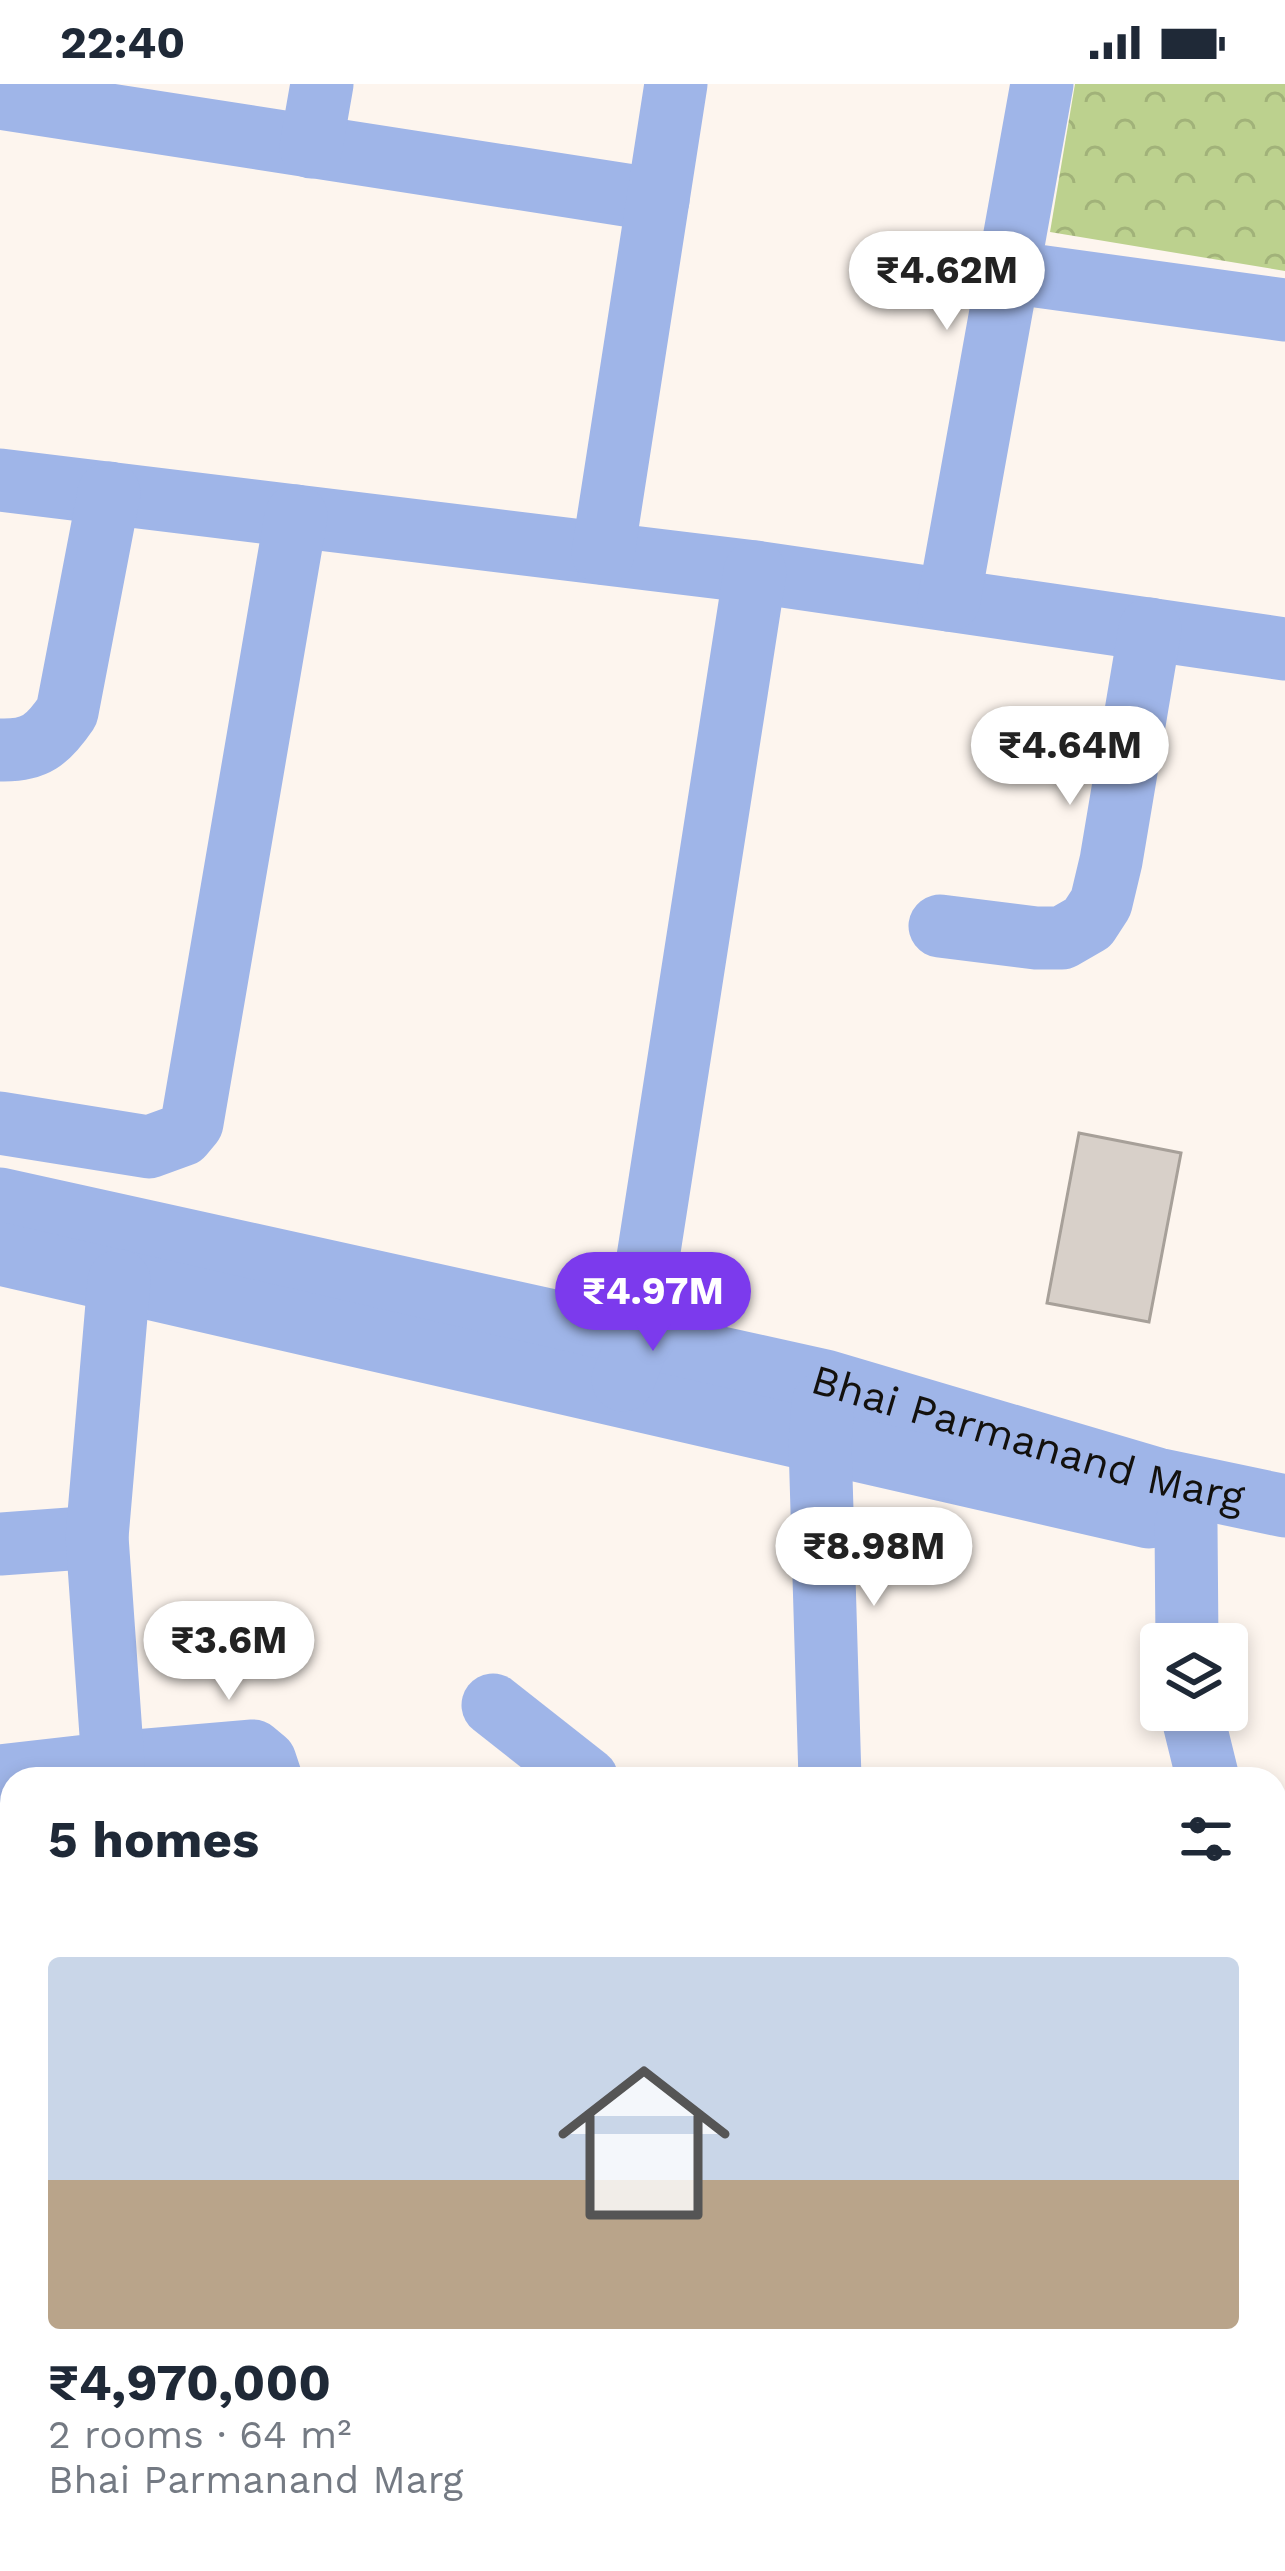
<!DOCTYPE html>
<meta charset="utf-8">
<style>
body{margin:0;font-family:"Work Sans",sans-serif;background:#f6f6f7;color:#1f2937;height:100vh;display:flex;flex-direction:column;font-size:45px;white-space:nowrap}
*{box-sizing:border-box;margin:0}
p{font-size:39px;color:#747a83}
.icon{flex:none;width:66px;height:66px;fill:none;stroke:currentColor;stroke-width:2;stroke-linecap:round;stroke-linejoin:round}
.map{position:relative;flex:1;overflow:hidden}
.side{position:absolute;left:0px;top:1683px;width:1287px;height:804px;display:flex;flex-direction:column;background:#fff;border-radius:36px 36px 0 0;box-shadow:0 6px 18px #0003}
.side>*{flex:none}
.buttons{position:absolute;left:1140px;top:1539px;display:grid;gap:24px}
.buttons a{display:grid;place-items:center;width:108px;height:108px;border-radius:12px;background:#fff;box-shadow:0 6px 18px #0003;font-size:60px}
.price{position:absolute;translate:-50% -102px;padding:0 27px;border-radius:42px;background:#fff;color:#222;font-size:39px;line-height:78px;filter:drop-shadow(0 3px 6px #0008)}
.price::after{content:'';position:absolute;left:50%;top:72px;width:36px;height:27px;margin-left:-18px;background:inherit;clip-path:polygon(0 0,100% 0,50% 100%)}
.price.active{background:#7c3aed;color:#fff}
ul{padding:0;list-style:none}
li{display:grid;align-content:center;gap:24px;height:636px;padding:0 48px}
li span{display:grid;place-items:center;height:372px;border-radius:12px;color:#555}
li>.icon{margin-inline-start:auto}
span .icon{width:216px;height:216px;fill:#fffc;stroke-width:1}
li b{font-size:51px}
h2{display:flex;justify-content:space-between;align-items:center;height:144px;padding:0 48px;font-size:51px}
.status{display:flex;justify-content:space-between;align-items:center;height:84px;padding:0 60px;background:#fff;direction:ltr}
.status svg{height:33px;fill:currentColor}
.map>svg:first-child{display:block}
</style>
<div class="status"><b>22:40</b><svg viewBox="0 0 49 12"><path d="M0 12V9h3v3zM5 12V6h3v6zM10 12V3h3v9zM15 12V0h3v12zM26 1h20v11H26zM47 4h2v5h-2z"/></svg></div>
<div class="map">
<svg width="1285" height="2487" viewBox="0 0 1285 2487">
<defs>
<pattern id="park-crowns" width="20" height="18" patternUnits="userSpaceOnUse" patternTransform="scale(3)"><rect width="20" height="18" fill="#bcd18e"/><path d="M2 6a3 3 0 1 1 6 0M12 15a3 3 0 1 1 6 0" fill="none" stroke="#a1b279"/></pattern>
</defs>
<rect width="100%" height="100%" fill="#fdf5ee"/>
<!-- park -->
<path fill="url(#park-crowns)" d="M1075 0H1285V187L1050 148Z"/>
<!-- building -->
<path fill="#d8d0c9" stroke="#a7a099" stroke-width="3" d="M1079 1049 1181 1069 1149 1238 1047 1219Z"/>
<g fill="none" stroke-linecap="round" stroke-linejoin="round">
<!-- minor -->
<g stroke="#9fb5e8" stroke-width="63">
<path d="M0 14 658 116"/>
<path d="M311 63 322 0"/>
<path d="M1008 188 1285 226"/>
<path d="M0 396 755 488 1285 565"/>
<path d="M603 469 676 0"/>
<path d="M949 516 1042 0"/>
<path d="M0 666C35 667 48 656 67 628L109 409"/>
<path d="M940 842 1036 854H1062L1088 839 1101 819 1111 777 1150 545"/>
<path d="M0 1039 149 1063 182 1051 192 1039 296 432"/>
<path id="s1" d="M0 1115 825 1297 1157 1395 1285 1422"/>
<path d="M0 1170 1149 1433"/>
<path d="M623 1296 639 1256 642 1212 755 488"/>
<path d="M823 1319 820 1359 830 1695"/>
<path d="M1186 1441 1187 1560"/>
<path d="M0 1460 97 1453"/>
<path d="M493 1621 587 1695"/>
<path d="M1191 1626 1208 1695"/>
<path d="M113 1679 253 1667 265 1677 271 1695"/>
<path d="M0 1692 113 1679 97 1453 119 1197"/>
<path d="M1275 1844H1285"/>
<path d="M0 2125 12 2217"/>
<path d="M1275 2185 1285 2184"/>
<path d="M1275 2393H1285"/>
<path d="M46 2475 47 2487"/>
<path d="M336 2475 337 2487"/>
<path d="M573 2475 575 2487"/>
<path d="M675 2487V2475"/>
</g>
</g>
<g text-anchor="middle" stroke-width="9" stroke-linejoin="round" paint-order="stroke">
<!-- street labels -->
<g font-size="42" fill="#13110e" stroke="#fdf5ee">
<text dy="15" stroke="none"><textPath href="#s1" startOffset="1056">Bhai Parmanand Marg</textPath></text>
</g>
</g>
</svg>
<div class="buttons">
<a><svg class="icon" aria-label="layers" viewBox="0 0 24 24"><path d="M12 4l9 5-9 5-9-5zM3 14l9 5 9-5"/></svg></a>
</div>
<b class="price" style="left:947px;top:249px">₹4.62M</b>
<b class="price" style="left:1070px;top:724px">₹4.64M</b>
<b class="price active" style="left:653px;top:1270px">₹4.97M</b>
<b class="price" style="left:874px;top:1525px">₹8.98M</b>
<b class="price" style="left:229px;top:1619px">₹3.6M</b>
<section class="side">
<h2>5 homes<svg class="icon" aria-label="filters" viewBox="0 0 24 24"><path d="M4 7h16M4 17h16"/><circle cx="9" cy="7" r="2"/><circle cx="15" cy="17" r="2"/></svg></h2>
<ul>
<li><span style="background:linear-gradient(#c9d6e8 60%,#b9a48a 0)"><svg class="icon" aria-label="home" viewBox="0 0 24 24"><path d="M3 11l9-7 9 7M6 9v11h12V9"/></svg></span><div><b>₹4,970,000</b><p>2 rooms · 64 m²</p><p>Bhai Parmanand Marg</p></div></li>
</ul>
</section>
</div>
